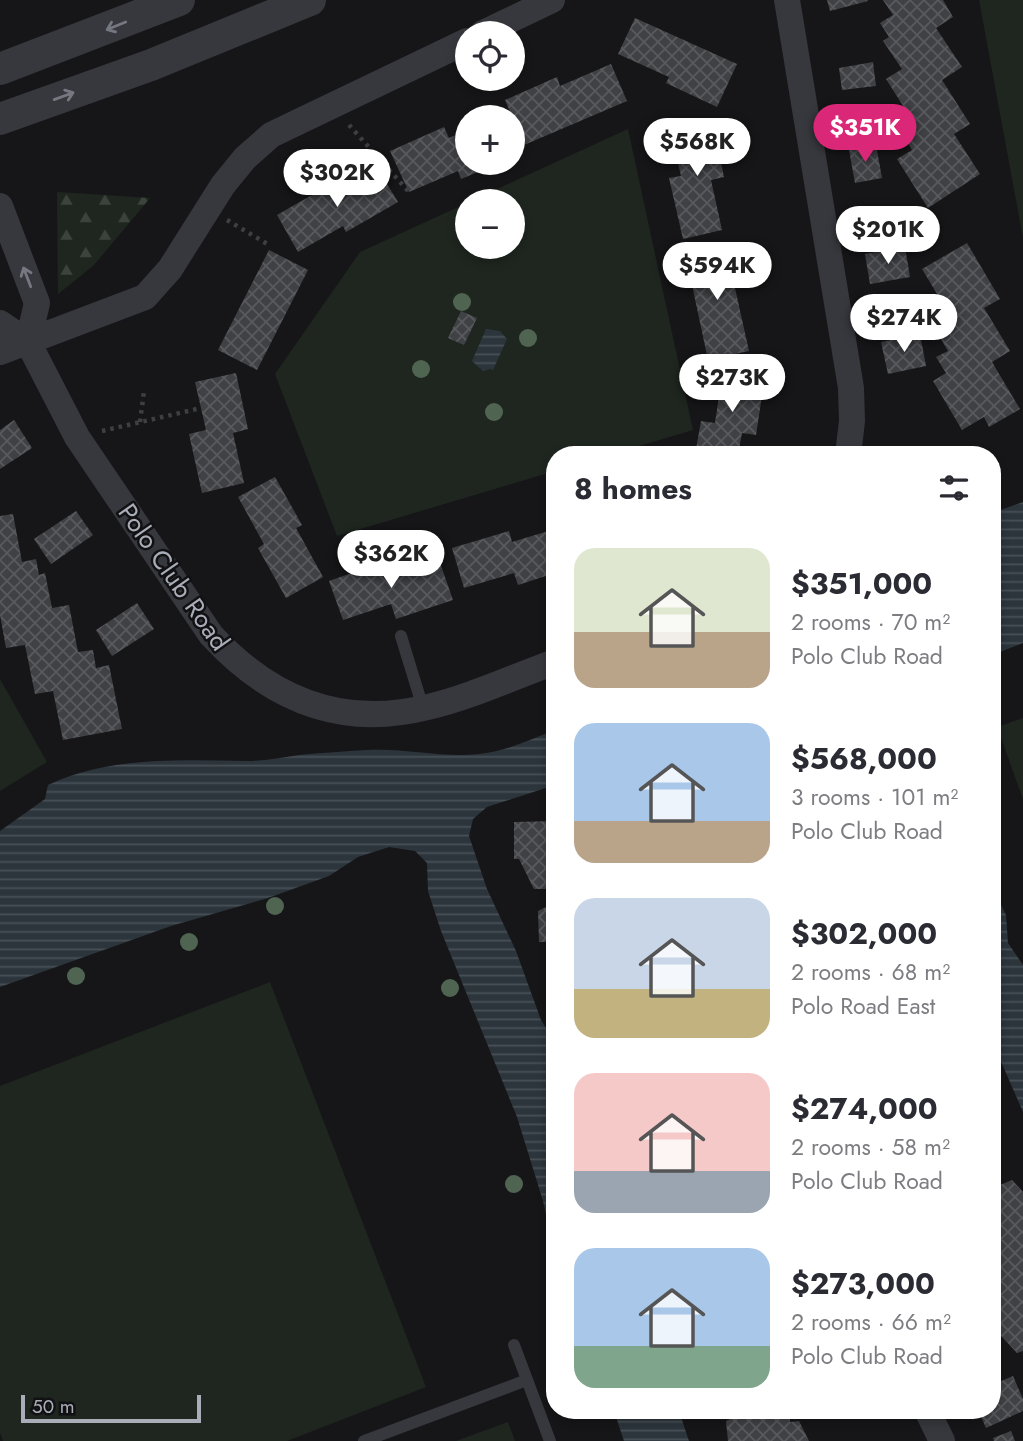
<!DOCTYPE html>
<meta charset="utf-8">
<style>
body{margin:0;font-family:Jost,sans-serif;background:#f7f7f7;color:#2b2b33;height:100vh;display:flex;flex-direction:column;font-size:26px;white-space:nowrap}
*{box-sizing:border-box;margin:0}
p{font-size:23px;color:#7c7c81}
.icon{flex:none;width:38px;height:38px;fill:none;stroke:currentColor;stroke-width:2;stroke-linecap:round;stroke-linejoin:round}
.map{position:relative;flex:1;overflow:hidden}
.panel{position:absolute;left:546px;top:446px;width:455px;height:973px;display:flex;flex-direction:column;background:#fff;border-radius:28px;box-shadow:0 4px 10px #0003}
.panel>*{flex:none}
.buttons{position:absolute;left:455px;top:21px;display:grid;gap:14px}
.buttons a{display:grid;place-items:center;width:70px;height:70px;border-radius:50%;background:#fff;box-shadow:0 4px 10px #0003;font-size:35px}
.scale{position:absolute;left:21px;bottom:18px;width:180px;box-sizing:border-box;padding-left:7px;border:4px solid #a8adb8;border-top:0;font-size:19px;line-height:24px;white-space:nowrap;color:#a8adb8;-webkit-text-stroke:5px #111113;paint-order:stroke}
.price{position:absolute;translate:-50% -60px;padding:0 16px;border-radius:24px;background:#fff;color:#222;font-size:23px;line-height:46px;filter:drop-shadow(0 2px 4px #0008)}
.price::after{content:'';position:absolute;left:50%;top:42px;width:21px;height:16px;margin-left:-10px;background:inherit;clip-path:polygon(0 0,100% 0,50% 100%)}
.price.selected{background:#db2777;color:#fff}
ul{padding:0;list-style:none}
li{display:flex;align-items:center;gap:21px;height:175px;padding:0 28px}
li span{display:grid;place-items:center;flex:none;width:196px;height:140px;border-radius:21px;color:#555}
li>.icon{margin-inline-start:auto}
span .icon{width:84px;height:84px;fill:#fffc;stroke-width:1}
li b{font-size:30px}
h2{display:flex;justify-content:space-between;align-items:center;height:84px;padding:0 28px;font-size:30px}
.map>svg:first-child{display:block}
</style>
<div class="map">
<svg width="1023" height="1441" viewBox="0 0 1023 1441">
<defs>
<pattern id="forest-firs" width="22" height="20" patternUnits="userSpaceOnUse" patternTransform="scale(1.75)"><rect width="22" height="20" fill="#1e261f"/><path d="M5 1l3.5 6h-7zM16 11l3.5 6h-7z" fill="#3c433d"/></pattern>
<pattern id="water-rules" width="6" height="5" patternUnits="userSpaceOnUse" patternTransform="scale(1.75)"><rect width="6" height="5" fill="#2c353c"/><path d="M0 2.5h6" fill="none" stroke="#485056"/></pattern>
<pattern id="building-cross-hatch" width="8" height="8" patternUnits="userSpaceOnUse" patternTransform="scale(1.75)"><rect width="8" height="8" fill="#404145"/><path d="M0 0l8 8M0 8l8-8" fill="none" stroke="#595a5e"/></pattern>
</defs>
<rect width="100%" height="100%" fill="#161618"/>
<!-- grass -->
<path fill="#1e261f" d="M979 0H1023V238Z
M628 129 693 430 609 455H555V471L337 536 275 374 360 252 467 203V247H513V201H471Z
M0 679 47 762 0 791Z
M1023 718V799L997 727Z
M270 982 426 1387 287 1441H3L0 1433V1086Z
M508 1422 515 1441H456Z"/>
<!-- forest -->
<path fill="url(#forest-firs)" d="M57 192 150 198 94 265 58 294Z"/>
<!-- water -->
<path fill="url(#water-rules)" d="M486 329 500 331 507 339 493 370 490 369 483 371 472 361Z
M1023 502V643L992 655V513Z
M555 730V785L487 807 473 819 469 836 487 889 516 951 541 1020 555 1043V1254L543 1201 517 1117 441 931 428 891 427 863 415 851 389 847 358 857 329 876 268 898 171 926 0 987V831L45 799 48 785C110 756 179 760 246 761 263 761 282 758 299 755 322 753 345 751 368 750 405 748 442 758 479 754 505 752 531 739 555 730Z
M992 866 1000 891 998 899 1006 915 1008 943 1023 965V1112L992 1041Z
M614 1411H679L689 1441H624Z"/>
<!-- building -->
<path fill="url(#building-cross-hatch)" d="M827 0H867L868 1 830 11Z
M883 0H943L953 17 936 28 962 67 942 80 970 124 954 134 980 174 928 208 897 159 912 150 899 129 912 120 886 79 902 69 883 41 889 37 880 23 893 15Z
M635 18 737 64 717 107 666 83 669 77 618 54Z
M873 62 876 86 842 90 839 68Z
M611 64 627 101 524 145 505 100 557 77 560 86Z
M712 119 724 177 711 180 722 230 683 239 669 178 681 176 670 128Z
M444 127 449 138 467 130V163H500L461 179 458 171 409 192 390 151Z
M876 145 882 178 855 183 849 150Z
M376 166 398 202 346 232 343 226 298 252 277 215 326 187 330 193Z
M725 243 749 351 708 360 685 252Z
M967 243 1000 299 984 308 1010 351 992 362 1020 409 989 427 984 417 962 430 933 381 946 373 936 357 948 351 931 322 936 319 927 304 939 297 922 269Z
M905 247 910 277 870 284 865 254Z
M269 250 308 270 257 370 218 350Z
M461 311 477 318 464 345 448 338Z
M920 334 926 366 888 374 881 342Z
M723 369 765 376 756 435 742 433 738 455H695L701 421 715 423Z
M236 373 248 429 233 433 244 483 202 493 189 434 206 430 195 382Z
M14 420 32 448 0 469V430Z
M275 477 302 525 296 528 323 577 286 598 258 548 264 544 238 497Z
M76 511 93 535 51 564 34 539Z
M13 514 22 562 36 559 39 575 45 573 52 608 69 605 78 652 93 650 96 668 109 665 122 729 63 740 53 691 35 694 25 645 6 648 0 615V516Z
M555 529V573L518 585 514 573 464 588 452 548 509 531 512 542Z
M439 560 453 600 396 619 391 604 343 620 329 581 383 562 388 577Z
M137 603 154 629 112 656 96 630Z
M555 821V942H539L538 911 548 906V889H534L519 859H514V822Z
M992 1176 1000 1185 1012 1180 1023 1192V1351L1017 1353 992 1326Z
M1013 1376 1023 1399V1411L986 1428 978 1410H992V1385Z
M738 1410H789L790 1422 799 1421 809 1441H728L726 1421 738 1415Z
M1011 1431 1015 1441H994L993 1438Z"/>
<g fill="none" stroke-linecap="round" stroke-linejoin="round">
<!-- path -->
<path stroke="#3d3f44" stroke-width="4.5" stroke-dasharray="3.5 5" stroke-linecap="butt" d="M349 125 409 192
M227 220 269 245
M140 422 144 391
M102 431 201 408"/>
<!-- service -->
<path stroke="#37383d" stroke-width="12" d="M401 636 423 708
M514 1345 550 1441
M364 1441 527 1380"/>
<!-- minor -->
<path stroke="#37383d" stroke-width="26" d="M787 0 851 388 852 421 848 455
M483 33 552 0
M0 206 37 303 28 342
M0 323 28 342 77 437 211 635C270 699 341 729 428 707 471 697 513 677 555 662
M0 352 145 297 170 269 223 185 245 158 271 135 467 41
M927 1410 942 1441"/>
<!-- tertiary -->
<path stroke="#37383d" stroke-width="32" d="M0 69 179 0
M0 119 151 65 310 0"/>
</g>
<!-- trees -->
<g fill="#506452">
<circle cx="462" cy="302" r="9"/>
<circle cx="528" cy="338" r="9"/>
<circle cx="421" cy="369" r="9"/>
<circle cx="494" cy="412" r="9"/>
<circle cx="275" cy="906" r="9"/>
<circle cx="189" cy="942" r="9"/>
<circle cx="76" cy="976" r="9"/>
<circle cx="450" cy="988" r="9"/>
<circle cx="514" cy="1184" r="9"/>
</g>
<!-- one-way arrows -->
<defs><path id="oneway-shaft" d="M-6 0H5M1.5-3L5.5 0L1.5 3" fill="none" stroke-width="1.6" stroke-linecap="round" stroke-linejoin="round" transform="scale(1.75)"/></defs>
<g stroke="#757881">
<use href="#oneway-shaft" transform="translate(116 26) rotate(158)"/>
<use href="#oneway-shaft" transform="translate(64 96) rotate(-20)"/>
<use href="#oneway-shaft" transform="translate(27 277) rotate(-111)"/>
</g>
<g text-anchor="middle" stroke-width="5" stroke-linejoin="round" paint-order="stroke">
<!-- street labels -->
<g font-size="26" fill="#a8adb8" stroke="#111113">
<text transform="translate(174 577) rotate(55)" y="9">Polo Club Road</text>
</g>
</g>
</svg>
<div class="buttons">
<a><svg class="icon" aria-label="locate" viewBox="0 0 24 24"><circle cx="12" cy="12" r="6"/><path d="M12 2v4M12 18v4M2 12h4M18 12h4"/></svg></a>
<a>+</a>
<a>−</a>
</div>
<div class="scale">50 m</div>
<b class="price selected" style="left:865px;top:164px">$351K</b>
<b class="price" style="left:697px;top:178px">$568K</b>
<b class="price" style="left:337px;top:209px">$302K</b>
<b class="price" style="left:888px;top:266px">$201K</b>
<b class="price" style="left:717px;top:302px">$594K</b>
<b class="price" style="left:904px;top:354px">$274K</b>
<b class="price" style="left:732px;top:414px">$273K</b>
<b class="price" style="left:391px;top:590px">$362K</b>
<section class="panel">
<h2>8 homes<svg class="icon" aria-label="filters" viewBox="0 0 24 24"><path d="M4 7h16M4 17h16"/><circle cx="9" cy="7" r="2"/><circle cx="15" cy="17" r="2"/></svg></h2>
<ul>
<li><span style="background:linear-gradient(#dfe7d0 60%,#b9a48a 0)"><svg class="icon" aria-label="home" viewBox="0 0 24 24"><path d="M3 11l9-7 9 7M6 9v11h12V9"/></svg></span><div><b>$351,000</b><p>2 rooms · 70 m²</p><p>Polo Club Road</p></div></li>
<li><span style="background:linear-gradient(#a9c7e8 70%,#b9a48a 0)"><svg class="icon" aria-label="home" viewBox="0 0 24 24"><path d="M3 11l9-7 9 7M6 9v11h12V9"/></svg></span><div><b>$568,000</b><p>3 rooms · 101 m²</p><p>Polo Club Road</p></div></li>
<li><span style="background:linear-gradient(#c9d6e8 65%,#c2b280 0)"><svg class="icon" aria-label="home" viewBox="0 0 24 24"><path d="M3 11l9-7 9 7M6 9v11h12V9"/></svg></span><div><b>$302,000</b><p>2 rooms · 68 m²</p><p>Polo Road East</p></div></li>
<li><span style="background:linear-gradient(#f6c9c9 70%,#9aa5b1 0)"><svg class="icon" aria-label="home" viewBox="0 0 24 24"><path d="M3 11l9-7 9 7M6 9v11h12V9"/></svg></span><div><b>$274,000</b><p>2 rooms · 58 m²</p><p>Polo Club Road</p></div></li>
<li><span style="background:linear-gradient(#a9c7e8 70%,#7fa58c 0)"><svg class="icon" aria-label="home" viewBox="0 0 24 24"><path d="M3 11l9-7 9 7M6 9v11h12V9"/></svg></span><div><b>$273,000</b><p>2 rooms · 66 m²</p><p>Polo Club Road</p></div></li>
</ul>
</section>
</div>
